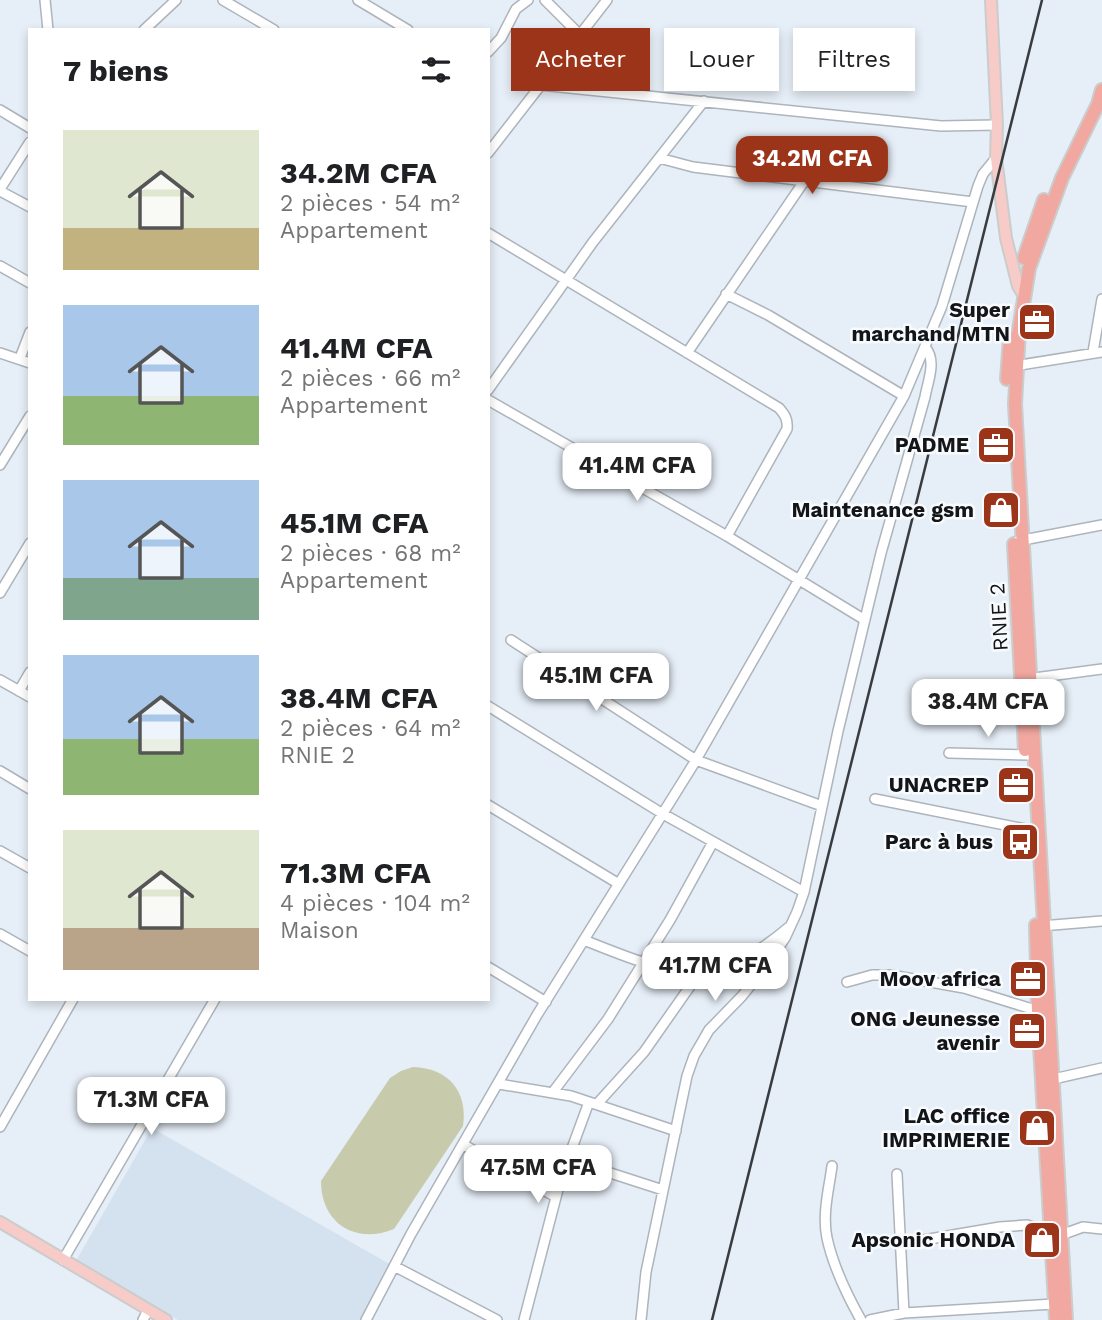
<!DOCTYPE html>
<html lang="fr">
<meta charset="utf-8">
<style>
body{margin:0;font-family:"Work Sans",sans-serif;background:#f2f2f2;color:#202124;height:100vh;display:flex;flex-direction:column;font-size:26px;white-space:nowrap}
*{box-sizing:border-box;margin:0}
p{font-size:23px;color:#757577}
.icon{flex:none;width:38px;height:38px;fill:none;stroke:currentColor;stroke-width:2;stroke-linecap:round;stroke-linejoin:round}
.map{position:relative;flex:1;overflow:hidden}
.panel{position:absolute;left:28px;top:28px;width:462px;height:973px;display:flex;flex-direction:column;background:#fff;border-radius:0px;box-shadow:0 4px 10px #0003}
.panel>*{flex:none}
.top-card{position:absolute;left:511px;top:28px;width:485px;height:63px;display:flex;gap:14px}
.price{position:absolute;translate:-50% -60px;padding:0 16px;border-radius:14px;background:#fff;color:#222;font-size:23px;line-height:46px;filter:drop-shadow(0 2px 4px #0008)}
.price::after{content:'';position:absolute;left:50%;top:42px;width:21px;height:16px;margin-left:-10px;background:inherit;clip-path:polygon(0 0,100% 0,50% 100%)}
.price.on{background:#9c3419;color:#fff}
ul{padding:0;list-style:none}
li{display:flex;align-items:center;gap:21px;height:175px;padding:0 35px}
li span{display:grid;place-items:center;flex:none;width:196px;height:140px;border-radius:0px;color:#555}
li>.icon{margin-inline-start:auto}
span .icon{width:84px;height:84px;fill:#fffc;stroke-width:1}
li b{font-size:30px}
h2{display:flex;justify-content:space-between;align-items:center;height:84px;padding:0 35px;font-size:30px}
.tag{padding:0 24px;border-radius:0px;background:#fff;box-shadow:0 4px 10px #0003;font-size:24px;line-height:63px}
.tag.on{background:#9c3419;color:#fff}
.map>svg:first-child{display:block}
</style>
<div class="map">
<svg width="1102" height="1320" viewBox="0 0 1102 1320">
<rect width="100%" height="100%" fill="#e6eef7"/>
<!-- built -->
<path fill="#d4e1ef" d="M152 1128 391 1265 361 1320H178L76 1261Z"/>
<!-- pitch -->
<path fill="#c7caab" d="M413 1067C448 1068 468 1091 463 1126L394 1229C355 1245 321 1223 321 1181L390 1078 401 1071Z"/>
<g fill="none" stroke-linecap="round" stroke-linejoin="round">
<defs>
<path id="minor" d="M45 0 48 30
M223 0 274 30
M358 0 408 30
M545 0 580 35
M144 30 176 0
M488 52 501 38 516 9 528 0
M540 85 941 126 997 125
M0 110 30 128
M488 153 607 0
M659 158 693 167 973 202
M0 189 30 142
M0 191 30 207
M488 233 779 408C785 415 788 419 787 429L727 536
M0 266 30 283
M726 294 768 315 904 396
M1093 352 1102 299
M0 353 30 363
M687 353 805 180
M20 358 30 332
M1014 366 1102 352
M488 390 593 242 704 101
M488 400 727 536 865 620
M0 465 30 416
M1018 541 1102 525
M0 593 30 543
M511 640 696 760 822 806
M1027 679 1102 669
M0 680 30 697
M19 691 30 672
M488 706 663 814 804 892
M949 753 1031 755
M0 771 30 789
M875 799 1030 830 1038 829
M488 805 619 884
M0 851 30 868
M1041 926 1102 921
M0 934 30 951
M584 940C669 974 712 993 789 927
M488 967 546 1002
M847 982 872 975H891L964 988 1042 1012
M1049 1080 1102 1068
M499 1084 571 1096 676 1131
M553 1092 608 1019 670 920 713 842
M597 1104 644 1052 700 972
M0 1127 73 999
M464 1145 556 1197
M567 1159 663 1190
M832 1166C829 1189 822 1214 827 1238 833 1266 847 1295 861 1320
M897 1174 904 1313
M1061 1235 1083 1227 1102 1229
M900 1244 1000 1227 1027 1225 1050 1233
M63 1260 215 999
M394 1266 497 1320
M143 1320 148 1310
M366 1320 411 1234 537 1015 693 765 904 396 942 306 978 186 983 174 996 158
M524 1320 561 1178 589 1102
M641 1320 646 1272 687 1076 694 1056 709 1030 742 996 763 970 785 938 797 912 804 892 838 731 881 553 925 397C928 380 937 361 925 347
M870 1320 904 1313 1054 1304"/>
<path id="major" d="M991 0 997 125 996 158 1006 238 1018 286 1023 294
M0 1222 166 1320"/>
<path id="highway" d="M1024 258 1044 200
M1007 379 1010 338
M1014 544 1025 750
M1036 925 1038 1012 1056 1320
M1066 1320 1015 404 1019 330 1029 268 1062 178 1098 104 1102 90"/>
</defs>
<!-- minor casing -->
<use href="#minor" stroke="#adb4bc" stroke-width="12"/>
<!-- major casing -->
<use href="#major" stroke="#cbcccc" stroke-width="14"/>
<!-- highway casing -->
<use href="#highway" stroke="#cbcccc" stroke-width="16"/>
<!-- minor -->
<use href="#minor" stroke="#fff" stroke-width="9"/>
<!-- major -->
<use href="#major" stroke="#f7cbc7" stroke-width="10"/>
<!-- highway -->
<use href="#highway" stroke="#f1a8a1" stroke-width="12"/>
<!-- rail -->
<path stroke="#383c40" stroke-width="2.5" d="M712 1320 1042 0"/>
</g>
<!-- icons -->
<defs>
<symbol id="office-square" viewBox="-11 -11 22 22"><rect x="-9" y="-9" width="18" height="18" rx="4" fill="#9c3419" stroke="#f8fbfe"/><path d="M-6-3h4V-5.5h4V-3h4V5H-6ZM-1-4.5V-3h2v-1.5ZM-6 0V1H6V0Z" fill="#fff"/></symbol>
<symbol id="shop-square" viewBox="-11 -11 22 22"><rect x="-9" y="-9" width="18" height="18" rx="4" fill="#9c3419" stroke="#f8fbfe"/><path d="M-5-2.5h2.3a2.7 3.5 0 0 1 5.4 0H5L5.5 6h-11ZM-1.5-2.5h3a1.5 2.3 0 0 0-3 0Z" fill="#fff"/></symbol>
<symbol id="bus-square" viewBox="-11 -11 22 22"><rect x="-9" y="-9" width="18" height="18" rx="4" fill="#9c3419" stroke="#f8fbfe"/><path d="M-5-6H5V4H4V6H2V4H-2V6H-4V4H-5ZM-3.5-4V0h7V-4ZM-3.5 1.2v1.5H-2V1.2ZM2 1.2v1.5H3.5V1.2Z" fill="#fff"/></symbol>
</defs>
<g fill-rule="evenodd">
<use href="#office-square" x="1015" y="300" width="44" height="44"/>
<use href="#office-square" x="974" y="423" width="44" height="44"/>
<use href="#shop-square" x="979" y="488" width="44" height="44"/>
<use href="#office-square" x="994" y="763" width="44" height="44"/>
<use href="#bus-square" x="998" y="820" width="44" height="44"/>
<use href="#office-square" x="1006" y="957" width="44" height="44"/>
<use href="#office-square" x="1005" y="1009" width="44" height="44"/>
<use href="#shop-square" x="1015" y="1106" width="44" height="44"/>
<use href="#shop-square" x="1020" y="1218" width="44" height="44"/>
</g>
<g text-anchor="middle" stroke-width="5" stroke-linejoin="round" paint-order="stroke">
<!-- poi labels -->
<g font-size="21" font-weight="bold" fill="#131518" stroke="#f8fbfe" text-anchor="end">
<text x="1010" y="317">Super<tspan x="1010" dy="24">marchand MTN</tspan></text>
<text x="969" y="452">PADME</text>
<text x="974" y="517">Maintenance gsm</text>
<text x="989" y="792">UNACREP</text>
<text x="993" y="849">Parc à bus</text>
<text x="1001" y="986">Moov africa</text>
<text x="1000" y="1026">ONG Jeunesse<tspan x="1000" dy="24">avenir</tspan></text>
<text x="1010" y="1123">LAC office<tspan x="1010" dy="24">IMPRIMERIE</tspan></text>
<text x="1015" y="1247">Apsonic HONDA</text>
</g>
<!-- street labels -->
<g font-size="21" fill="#131518" stroke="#f8fbfe">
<text transform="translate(999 617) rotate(-93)" y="7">RNIE 2</text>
</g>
</g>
</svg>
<b class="price on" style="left:812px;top:196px">34.2M CFA</b>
<b class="price" style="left:637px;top:503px">41.4M CFA</b>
<b class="price" style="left:596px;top:713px">45.1M CFA</b>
<b class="price" style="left:988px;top:739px">38.4M CFA</b>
<b class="price" style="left:715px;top:1003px">41.7M CFA</b>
<b class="price" style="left:151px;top:1137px">71.3M CFA</b>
<b class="price" style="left:538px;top:1205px">47.5M CFA</b>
<div class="top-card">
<a class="tag on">Acheter</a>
<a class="tag">Louer</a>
<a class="tag">Filtres</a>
</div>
<section class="panel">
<h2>7 biens<svg class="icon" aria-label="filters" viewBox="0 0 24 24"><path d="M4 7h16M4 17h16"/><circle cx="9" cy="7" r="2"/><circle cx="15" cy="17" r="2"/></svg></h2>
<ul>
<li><span style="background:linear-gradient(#dfe7d0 70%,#c2b280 0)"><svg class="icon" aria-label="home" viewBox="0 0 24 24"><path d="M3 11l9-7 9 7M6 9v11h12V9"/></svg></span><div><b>34.2M CFA</b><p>2 pièces · 54 m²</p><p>Appartement</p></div></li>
<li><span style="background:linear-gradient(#a9c7e8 65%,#8fb573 0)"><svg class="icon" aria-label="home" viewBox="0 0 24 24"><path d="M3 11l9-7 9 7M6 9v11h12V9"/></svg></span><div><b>41.4M CFA</b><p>2 pièces · 66 m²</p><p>Appartement</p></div></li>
<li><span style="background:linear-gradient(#a9c7e8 70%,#7fa58c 0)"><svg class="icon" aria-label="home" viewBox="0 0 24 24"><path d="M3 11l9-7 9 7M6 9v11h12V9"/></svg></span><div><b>45.1M CFA</b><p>2 pièces · 68 m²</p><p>Appartement</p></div></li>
<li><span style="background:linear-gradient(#a9c7e8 60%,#8fb573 0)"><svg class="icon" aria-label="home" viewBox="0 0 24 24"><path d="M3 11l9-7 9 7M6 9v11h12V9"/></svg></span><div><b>38.4M CFA</b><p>2 pièces · 64 m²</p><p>RNIE 2</p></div></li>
<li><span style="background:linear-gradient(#dfe7d0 70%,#b9a48a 0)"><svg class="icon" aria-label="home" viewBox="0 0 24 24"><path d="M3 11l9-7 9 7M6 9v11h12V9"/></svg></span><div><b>71.3M CFA</b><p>4 pièces · 104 m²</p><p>Maison</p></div></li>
</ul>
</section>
</div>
